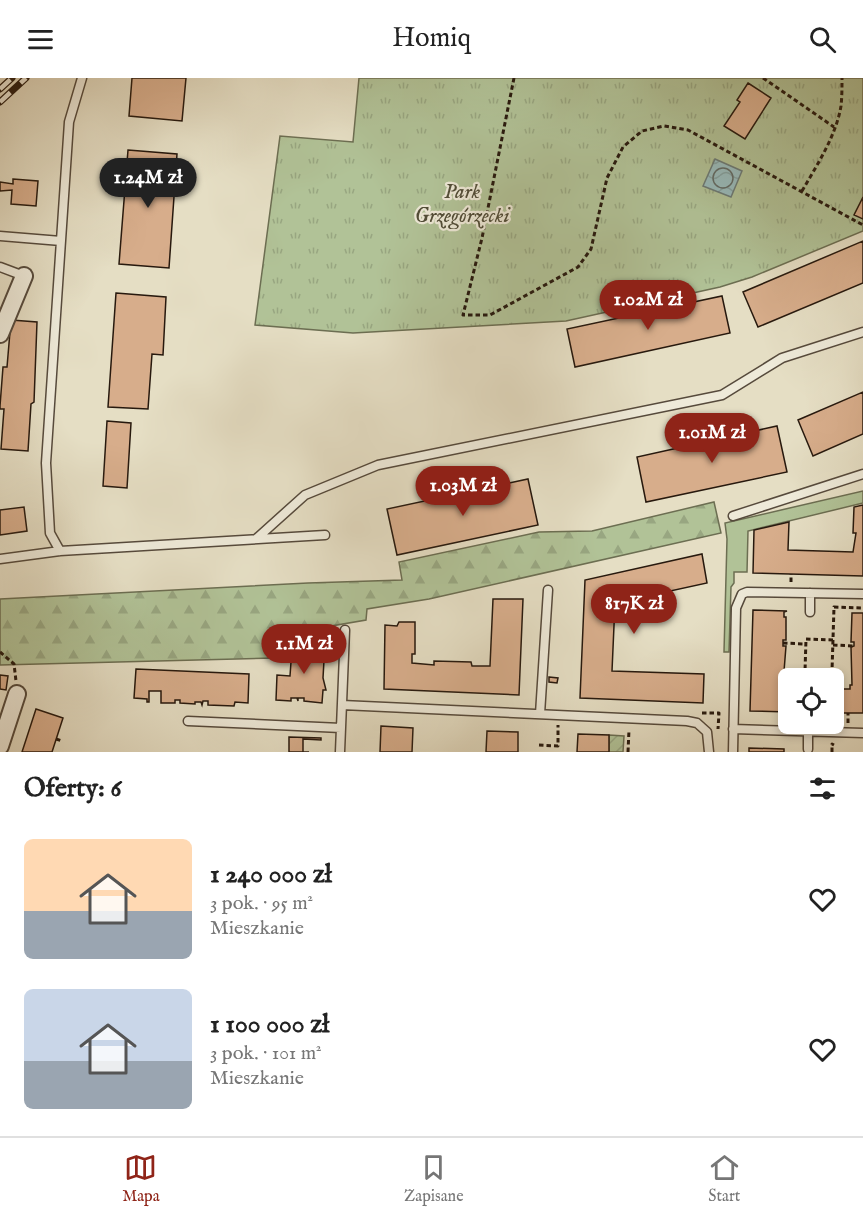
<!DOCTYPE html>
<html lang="pl">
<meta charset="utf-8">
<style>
body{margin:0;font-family:"IM FELL English",serif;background:#f6f6f6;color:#222;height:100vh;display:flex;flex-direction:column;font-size:22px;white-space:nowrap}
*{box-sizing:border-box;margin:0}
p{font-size:20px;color:#767676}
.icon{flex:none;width:33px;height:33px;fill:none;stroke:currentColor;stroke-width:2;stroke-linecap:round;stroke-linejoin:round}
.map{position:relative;height:674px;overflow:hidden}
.panel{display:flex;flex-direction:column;background:#fff;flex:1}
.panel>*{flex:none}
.fabs{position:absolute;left:778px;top:590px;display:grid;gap:12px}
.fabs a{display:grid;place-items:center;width:66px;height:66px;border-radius:9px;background:#fff;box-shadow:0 3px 9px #0003;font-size:30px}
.price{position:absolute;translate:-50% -51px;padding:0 14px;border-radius:21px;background:#8f2418;color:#fff;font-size:20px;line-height:39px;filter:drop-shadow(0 2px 3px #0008)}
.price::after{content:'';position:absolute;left:50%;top:36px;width:18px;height:14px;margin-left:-9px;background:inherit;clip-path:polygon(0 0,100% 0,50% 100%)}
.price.active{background:#222;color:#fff}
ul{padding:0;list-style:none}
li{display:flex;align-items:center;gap:18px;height:150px;padding:0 24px}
li span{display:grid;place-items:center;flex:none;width:168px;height:120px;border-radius:9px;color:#555}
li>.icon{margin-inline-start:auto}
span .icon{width:72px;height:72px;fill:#fffc;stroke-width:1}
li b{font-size:26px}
h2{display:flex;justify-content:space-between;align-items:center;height:72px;padding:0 24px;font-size:26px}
header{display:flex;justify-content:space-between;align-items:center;height:78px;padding:0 24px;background:#fff;font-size:27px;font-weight:600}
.menu{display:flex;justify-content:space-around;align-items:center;height:84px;border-top:2px solid #e0e0e0;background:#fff;font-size:16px;color:#767676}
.menu a{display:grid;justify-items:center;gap:3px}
.menu .active{color:#8f2418}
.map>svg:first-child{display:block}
</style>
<header><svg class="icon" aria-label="menu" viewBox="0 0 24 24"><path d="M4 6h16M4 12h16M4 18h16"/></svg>Homiq<svg class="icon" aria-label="search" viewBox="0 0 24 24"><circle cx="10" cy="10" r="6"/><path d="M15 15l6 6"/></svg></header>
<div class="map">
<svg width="863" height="674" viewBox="0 0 863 674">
<defs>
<pattern id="forest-firs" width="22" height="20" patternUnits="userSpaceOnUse" patternTransform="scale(1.5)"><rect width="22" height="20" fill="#b1c297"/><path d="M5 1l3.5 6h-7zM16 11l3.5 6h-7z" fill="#98a681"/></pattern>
<pattern id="park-tufts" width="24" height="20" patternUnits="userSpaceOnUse" patternTransform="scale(1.5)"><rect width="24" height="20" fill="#b1c297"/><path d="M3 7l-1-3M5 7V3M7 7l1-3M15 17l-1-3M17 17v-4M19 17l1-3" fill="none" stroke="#98a681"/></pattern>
<pattern id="garden-furrows" width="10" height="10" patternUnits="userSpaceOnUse" patternTransform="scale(1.5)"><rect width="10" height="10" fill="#b1c297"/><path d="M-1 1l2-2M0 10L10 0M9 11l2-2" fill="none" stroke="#98a681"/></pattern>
<pattern id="water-waves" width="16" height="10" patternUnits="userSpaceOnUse" patternTransform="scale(1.5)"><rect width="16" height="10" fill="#98bbbc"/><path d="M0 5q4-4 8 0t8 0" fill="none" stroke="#83a0a0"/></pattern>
</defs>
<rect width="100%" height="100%" fill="#e5dec4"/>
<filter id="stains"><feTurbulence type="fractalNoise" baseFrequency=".00333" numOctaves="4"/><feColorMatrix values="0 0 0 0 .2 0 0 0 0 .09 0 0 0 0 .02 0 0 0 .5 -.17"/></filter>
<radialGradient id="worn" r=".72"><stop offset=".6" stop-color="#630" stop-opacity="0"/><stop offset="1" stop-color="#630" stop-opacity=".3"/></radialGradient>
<!-- grass -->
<path fill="#b1c297" stroke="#6c6e52" stroke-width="1.5" d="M863 413V425L748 453 747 494H734V505L731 509 729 574H724L727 461 725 445Z"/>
<!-- forest -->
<path fill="url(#forest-firs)" stroke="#6c6e52" stroke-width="1.5" d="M714 424 721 455 429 521 367 531 366 542 273 558V580L0 587V521L308 505 402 502 399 484 539 454 592 453Z"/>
<!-- park -->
<path fill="url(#park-tufts)" stroke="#6c6e52" stroke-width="1.5" d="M359 0H863V153L752 199 720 209 566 243 353 255 255 247 280 58 353 64Z"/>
<!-- garden -->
<path fill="url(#garden-furrows)" stroke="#6c6e52" stroke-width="1.5" d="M609 657 624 658 623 674H609Z"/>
<!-- water -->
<path fill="url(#water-waves)" stroke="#6b7a76" stroke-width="1.5" d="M715 81 742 93 731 119 703 108Z"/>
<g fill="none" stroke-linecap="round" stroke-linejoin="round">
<!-- shore -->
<path stroke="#606a65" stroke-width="1.5" d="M713 100a10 10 0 1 1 20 0a10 10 0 1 1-20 0Z"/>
</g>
<!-- building -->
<path fill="#d7ad8b" stroke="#27190e" stroke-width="1.5" d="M132 0H186L182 43 129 38Z
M748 5 771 20 745 61 724 48 740 24 737 22Z
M128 72 177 76 169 190 119 186Z
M13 101 38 103 36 128 11 126 12 112 0 113V104L13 106Z
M863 119V141L854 137Z
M863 163V205L758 249 743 214Z
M116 215 166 219 163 277 152 276 148 331 108 329Z
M722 218 730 255 575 289 567 251Z
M11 242 37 244 34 324 31 326 28 373 1 371 4 331H0V328L3 289H7Z
M863 314V356L813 378 798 342Z
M107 343 131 345 127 410 103 408Z
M777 348 787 394 646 424 637 379Z
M528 401 538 447 397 477 387 431Z
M863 427V498L753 495 754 452 789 444 788 472 853 474 856 455H853L854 429Z
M24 429 27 453 0 457V432Z
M702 476 707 505 615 525 612 593 704 596 703 625 580 620 585 502Z
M493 521H523L519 617 384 611 385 547 397 548 399 544H415V576H412V585L434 587V583L471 584 472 588H490Z
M753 532 787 533 784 534V539H786V562H783V568H786L783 606H785V610H789V634L750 633Z
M852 535H863V635H834V611H850V607H852L851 569 854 568V564H851Z
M320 561V565H325L323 600 326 612H323L322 625 304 623V620H298V623L297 620H291V623L276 622 277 597 290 598 292 570H306V564Z
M136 591 249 596 248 625 235 624 234 628 208 627V623H203L202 627 201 624H195V626L180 625V622H175V625H161V613H149V624H147V621L134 620Z
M0 597 8 598 6 612 0 611Z
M549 599 558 600 557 605 549 604Z
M36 631 63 640 52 674H22Z
M381 648 413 650 412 674H380Z
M487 653 518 654V674H486Z
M578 656 609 657V674H577Z
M289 659 321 660V662L303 661V674H309H289Z
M749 670 784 671V674H749Z"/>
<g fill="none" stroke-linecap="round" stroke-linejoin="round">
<defs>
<path id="lane" d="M0 158 61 163
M0 189 24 198
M733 438 863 396
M256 461 305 417 378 387 722 317 782 280 863 254
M60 473 50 455 46 385 69 44 82 0
M0 481 60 473 325 457
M810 515V534
M342 627 687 643 697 645 707 654 709 674
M540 636 548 512
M188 643 341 650
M733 651 863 655
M808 671V653
M340 674 345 552
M733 674 736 530 742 516 747 514 863 516"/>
<path id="street" d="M0 256 24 198
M0 668 17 616"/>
</defs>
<!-- lane casing -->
<use href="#lane" stroke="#564a3c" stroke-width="11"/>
<!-- street casing -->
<use href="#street" stroke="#564a3c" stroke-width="20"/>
<!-- path -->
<path stroke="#27190e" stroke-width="3" stroke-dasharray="4.5 3" stroke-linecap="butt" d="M514 0 482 160 463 237H490L578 189 591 171 607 100 623 69 642 53 664 48 688 52 863 147
M763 0 834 49
M802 113C817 87 836 58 841 28 842 19 842 9 842 0
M791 504V496
M833 562 806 561 805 593H832L834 529 863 530
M783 565 805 566
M833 567 854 568
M0 574 14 586 16 603
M702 635H719L718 651
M848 645V635
M56 661 62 663
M539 667 558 668V647
M628 674 629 652
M832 674V666L834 667"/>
<!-- lane -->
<use href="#lane" stroke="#eeead9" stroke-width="8"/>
<!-- street -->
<use href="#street" stroke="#eeead9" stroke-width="16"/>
<defs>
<path id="rail" d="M0 11 12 0
M0 24 26 0"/>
</defs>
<!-- rail casing -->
<use href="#rail" stroke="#27190e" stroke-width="7"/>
<!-- rail -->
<use href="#rail" stroke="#eeead9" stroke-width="4.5" stroke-dasharray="14" stroke-linecap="butt"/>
</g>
<g text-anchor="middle" stroke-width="4.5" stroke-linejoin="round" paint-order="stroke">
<!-- park labels -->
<g font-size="21" font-style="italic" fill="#504c37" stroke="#eeead9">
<text x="462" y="120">Park<tspan x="462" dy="24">Grzegórzecki</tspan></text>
</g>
</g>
<rect width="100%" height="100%" filter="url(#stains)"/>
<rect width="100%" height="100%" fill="url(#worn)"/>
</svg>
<div class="fabs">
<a><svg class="icon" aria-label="locate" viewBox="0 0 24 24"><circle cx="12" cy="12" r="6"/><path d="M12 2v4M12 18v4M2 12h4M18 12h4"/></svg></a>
</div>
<b class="price active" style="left:148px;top:131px">1.24M zł</b>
<b class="price" style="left:648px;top:253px">1.02M zł</b>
<b class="price" style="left:712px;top:386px">1.01M zł</b>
<b class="price" style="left:463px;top:439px">1.03M zł</b>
<b class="price" style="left:634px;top:557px">817K zł</b>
<b class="price" style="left:304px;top:597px">1.1M zł</b>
</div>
<section class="panel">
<h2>Oferty: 6<svg class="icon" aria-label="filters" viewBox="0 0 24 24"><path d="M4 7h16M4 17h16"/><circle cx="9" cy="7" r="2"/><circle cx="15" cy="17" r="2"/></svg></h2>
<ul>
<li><span style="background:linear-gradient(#ffd9b3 60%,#9aa5b1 0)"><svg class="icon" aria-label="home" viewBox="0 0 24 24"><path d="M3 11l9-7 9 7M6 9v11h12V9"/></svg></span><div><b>1 240 000 zł</b><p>3 pok. · 95 m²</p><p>Mieszkanie</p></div><svg class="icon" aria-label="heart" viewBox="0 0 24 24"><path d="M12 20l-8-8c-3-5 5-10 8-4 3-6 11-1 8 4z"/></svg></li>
<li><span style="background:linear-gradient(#c9d6e8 60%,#9aa5b1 0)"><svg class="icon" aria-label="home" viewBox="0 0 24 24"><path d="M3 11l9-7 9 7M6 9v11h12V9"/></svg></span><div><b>1 100 000 zł</b><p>3 pok. · 101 m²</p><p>Mieszkanie</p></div><svg class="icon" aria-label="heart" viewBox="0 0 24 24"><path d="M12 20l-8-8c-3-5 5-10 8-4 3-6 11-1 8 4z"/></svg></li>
</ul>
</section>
<nav class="menu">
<a class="active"><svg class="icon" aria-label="map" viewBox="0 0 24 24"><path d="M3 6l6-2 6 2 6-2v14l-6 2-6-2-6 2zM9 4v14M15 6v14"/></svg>Mapa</a>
<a><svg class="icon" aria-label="saved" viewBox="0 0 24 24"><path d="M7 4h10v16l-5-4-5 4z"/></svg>Zapisane</a>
<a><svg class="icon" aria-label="home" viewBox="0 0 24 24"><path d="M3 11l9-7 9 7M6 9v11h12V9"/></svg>Start</a>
</nav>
